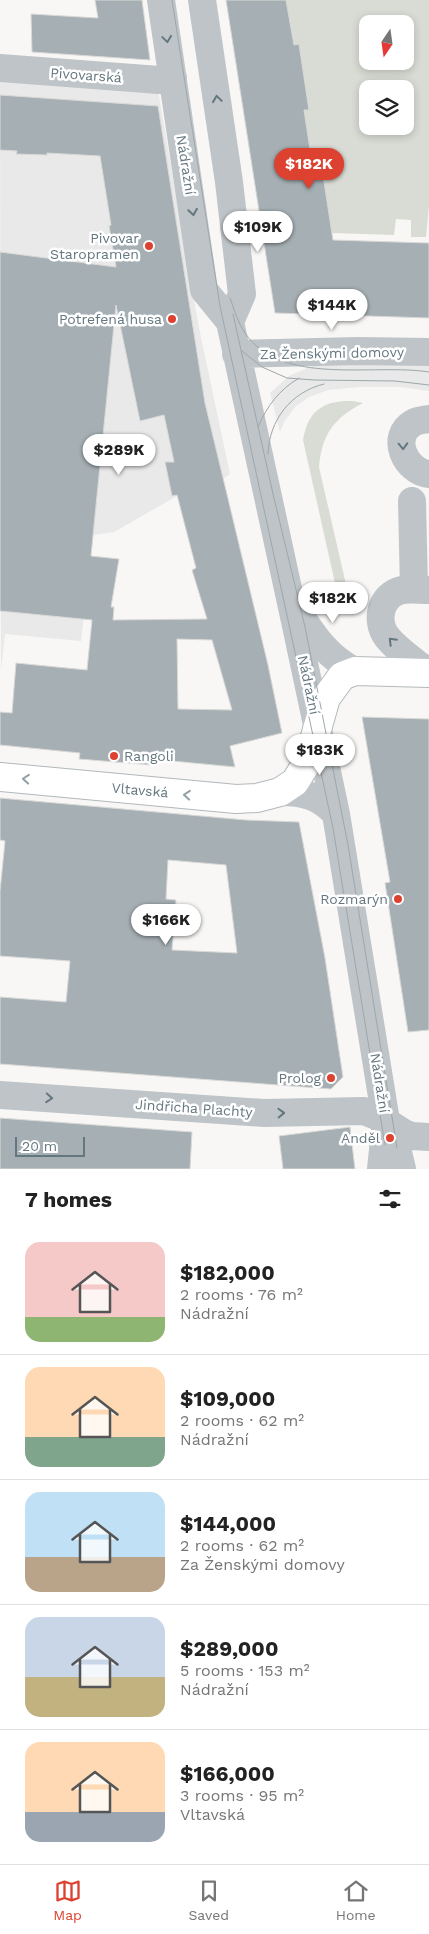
<!DOCTYPE html>
<meta charset="utf-8">
<style>
body{margin:0;font-family:"Work Sans",sans-serif;background:#f6f6f6;color:#222;height:100vh;display:flex;flex-direction:column;font-size:19px;white-space:nowrap}
*{box-sizing:border-box;margin:0}
p{font-size:16px;color:#767676}
.icon{flex:none;width:28px;height:28px;fill:none;stroke:currentColor;stroke-width:2;stroke-linecap:round;stroke-linejoin:round}
.map{position:relative;height:1169px;overflow:hidden}
.panel{display:flex;flex-direction:column;background:#fff;flex:1}
.panel>*{flex:none}
.needle{width:32px;rotate:193deg}
.controls{position:absolute;left:359px;top:15px;display:grid;gap:10px}
.controls a{display:grid;place-items:center;width:55px;height:55px;border-radius:10px;background:#fff;box-shadow:0 2px 8px #0003;font-size:25px}
.scale{position:absolute;left:15px;bottom:12px;width:70px;box-sizing:border-box;padding-left:5px;border:2px solid #64777f;border-top:0;font-size:14px;line-height:18px;white-space:nowrap;color:#64777f;-webkit-text-stroke:4px #fff;paint-order:stroke}
.price{position:absolute;translate:-50% -42px;padding:0 11px;border-radius:18px;background:#fff;color:#222;font-size:16px;line-height:32px;filter:drop-shadow(0 1px 2px #0008)}
.price::after{content:'';position:absolute;left:50%;top:30px;width:15px;height:11px;margin-left:-8px;background:inherit;clip-path:polygon(0 0,100% 0,50% 100%)}
.price.active{background:#dd4130;color:#fff}
ul{padding:0;list-style:none}
li{display:flex;align-items:center;gap:15px;height:125px;padding:0 25px}
li+li{border-top:1px solid #e0e0e0}
li span{display:grid;place-items:center;flex:none;width:140px;height:100px;border-radius:15px;color:#555}
li>.icon{margin-inline-start:auto}
span .icon{width:60px;height:60px;fill:#fffc;stroke-width:1}
li b{font-size:21px}
h2{display:flex;justify-content:space-between;align-items:center;height:60px;padding:0 25px;font-size:21px}
.dock{display:flex;justify-content:space-around;align-items:center;height:70px;border-top:1px solid #e0e0e0;background:#fff;font-size:14px;color:#767676}
.dock a{display:grid;justify-items:center;gap:2px}
.dock .active{color:#dd4130}
.map>svg:first-child{display:block}
</style>
<div class="map">
<svg width="429" height="1169" viewBox="0 0 429 1169">
<rect width="100%" height="100%" fill="#f8f7f5"/>
<!-- built -->
<path fill="#e8e9e8" d="M0 80 158 90 199 328 230 474 223 479 177 496 114 532 93 535 81 641 5 634 1 671Z
M319 363 429 365V391L400 387H360L328 390 309 397 296 406 284 422 280 432 270 393 289 376Z"/>
<!-- green -->
<path fill="#d8dcd4" fill-rule="evenodd" d="M286 0H429V205L426 237H411V220L396 219 394 235 332 233 318 161 312 162 304 110 309 109 299 45H293ZM368 24H405V61H368ZM368 89H405V126H368Z
M353 401 363 403C334 418 322 434 319 467L353 615 347 612 339 601 303 440C308 410 324 400 353 401Z"/>
<!-- building -->
<path fill="#a6b0b4" stroke="#d9d9d7" fill-rule="evenodd" d="M95 0H142L150 60 32 52 31 14 98 18Z
M226 0H286L294 45 299 44 309 110H304L312 162 318 161 320 175H323L333 240 429 243V318L275 313Z
M0 95 158 106 205 403 268 665 282 733 230 746 235 767 151 759V765L79 759 80 753 0 745V712L12 713 16 663 87 670 92 620 0 611V252L116 267 109 226 111 225 100 156 47 153V155L16 154 17 151 0 150ZM116 305 140 421 164 415 174 462H165L172 496 177 495 196 568 192 570 207 619 113 620 114 607H111L119 559 91 556ZM177 639 212 640 232 710 178 709Z
M362 717 429 719V1030L408 1032 385 883 390 882Z
M0 798 246 820 299 822 325 958 343 1077 331 1089 0 1064V997L66 1002 70 961 0 956V891L5 841 0 840ZM168 860 226 865 237 953 172 950 176 900 166 899Z
M0 1118 192 1132 190 1169H0Z
M350 1127 355 1169H283L279 1136Z"/>
<g fill="none" stroke-linecap="round" stroke-linejoin="round">
<defs>
<path id="major" d="M0 777 236 799 257 798 280 792 295 782 308 761 326 698 342 676 355 671 429 673"/>
</defs>
<!-- major casing -->
<use href="#major" stroke="#b2b8bb" stroke-width="30"/>
<!-- minor -->
<path stroke="#bec4c7" stroke-width="28" d="M161 0 204 290 230 322 295 621 336 814 386 1121 381 1169
M202 0 229 182 242 294 230 322
M0 68 159 80 173 78
M236 354 358 351 429 352
M429 419C424 420 418 420 413 423 389 437 406 472 429 474
M412 501 414 589
M429 590C420 590 410 589 402 590 380 595 375 621 387 637 398 651 416 662 429 673
M298 612C314 636 328 658 355 671
M280 792C304 792 320 796 336 814
M0 1095 264 1113 364 1111 379 1117 404 1133 412 1136 429 1137
M389 1130 397 1148 402 1169"/>
<!-- major -->
<use href="#major" stroke="#fff" stroke-width="28"/>
<!-- tram -->
<path stroke="#9ea7ab" stroke-width="1" d="M172 0 220 306 333 828 385 1145
M230 298C234 309 238 323 245 333 282 387 372 363 429 372
M233 314 273 494 305 627 348 845 397 1148
M242 351 262 367 287 378 314 380 395 381 429 385
M258 427C267 406 279 390 299 378
M268 454C269 420 291 392 324 384"/>
</g>
<!-- one-way arrows -->
<defs><path id="oneway-chevron" d="M-2-3.5L2.5 0L-2 3.5" fill="none" stroke-width="1.6" stroke-linecap="round" stroke-linejoin="round" transform="scale(1.25)"/></defs>
<g stroke="#64777f">
<use href="#oneway-chevron" transform="translate(167 39) rotate(82)"/>
<use href="#oneway-chevron" transform="translate(217 99) rotate(-98)"/>
<use href="#oneway-chevron" transform="translate(193 212) rotate(81)"/>
<use href="#oneway-chevron" transform="translate(403 446) rotate(88)"/>
<use href="#oneway-chevron" transform="translate(392 641) rotate(-135)"/>
<use href="#oneway-chevron" transform="translate(49 1098) rotate(4)"/>
<use href="#oneway-chevron" transform="translate(281 1113) rotate(-2)"/>
</g>
<g stroke="#92a0a5">
<use href="#oneway-chevron" transform="translate(26 779) rotate(-175)"/>
<use href="#oneway-chevron" transform="translate(187 795) rotate(-175)"/>
</g>
<!-- markers -->
<g fill="#dd4130" stroke="#fff" stroke-width="2">
<circle cx="149" cy="246" r="5"/>
<circle cx="172" cy="319" r="5"/>
<circle cx="114" cy="756" r="5"/>
<circle cx="398" cy="899" r="5"/>
<circle cx="331" cy="1078" r="5"/>
<circle cx="390" cy="1138" r="5"/>
</g>
<g text-anchor="middle" stroke-width="5" stroke-linejoin="round" paint-order="stroke">
<!-- street labels -->
<g font-size="14" fill="#64777f" stroke="#fff">
<text transform="translate(86 75) rotate(4)" y="5">Pivovarská</text>
<text transform="translate(186 165) rotate(81)" y="5">Nádražní</text>
<text transform="translate(332 353) rotate(-1)" y="5">Za Ženskými domovy</text>
<text transform="translate(309 685) rotate(78)" y="5">Nádražní</text>
<text transform="translate(140 790) rotate(5)" y="5">Vltavská</text>
<text transform="translate(380 1083) rotate(81)" y="5">Nádražní</text>
<text transform="translate(194 1108) rotate(4)" y="5">Jindřicha Plachty</text>
</g>
<!-- poi labels -->
<g font-size="14" fill="#64777f" stroke="#fff" text-anchor="end">
<text x="139" y="243">Pivovar<tspan x="139" dy="16">Staropramen</tspan></text>
<text x="162" y="324">Potrefená husa</text>
<text x="124" y="761" text-anchor="start">Rangoli</text>
<text x="388" y="904">Rozmarýn</text>
<text x="321" y="1083">Prolog</text>
<text x="380" y="1143">Anděl</text>
</g>
</g>
</svg>
<div class="controls">
<a><svg class="needle" viewBox="-14 -14 28 28"><path d="M0-13l5 13h-10z" fill="#e53935"/><path d="M0 13l5-13h-10z" fill="#767676"/></svg></a>
<a><svg class="icon" aria-label="layers" viewBox="0 0 24 24"><path d="M12 4l9 5-9 5-9-5zM3 14l9 5 9-5"/></svg></a>
</div>
<div class="scale">20 m</div>
<b class="price active" style="left:309px;top:190px">$182K</b>
<b class="price" style="left:258px;top:253px">$109K</b>
<b class="price" style="left:332px;top:331px">$144K</b>
<b class="price" style="left:119px;top:476px">$289K</b>
<b class="price" style="left:333px;top:624px">$182K</b>
<b class="price" style="left:320px;top:776px">$183K</b>
<b class="price" style="left:166px;top:946px">$166K</b>
</div>
<section class="panel">
<h2>7 homes<svg class="icon" aria-label="filters" viewBox="0 0 24 24"><path d="M4 7h16M4 17h16"/><circle cx="9" cy="7" r="2"/><circle cx="15" cy="17" r="2"/></svg></h2>
<ul>
<li><span style="background:linear-gradient(#f6c9c9 75%,#8fb573 0)"><svg class="icon" aria-label="home" viewBox="0 0 24 24"><path d="M3 11l9-7 9 7M6 9v11h12V9"/></svg></span><div><b>$182,000</b><p>2 rooms · 76 m²</p><p>Nádražní</p></div></li>
<li><span style="background:linear-gradient(#ffd9b3 70%,#7fa58c 0)"><svg class="icon" aria-label="home" viewBox="0 0 24 24"><path d="M3 11l9-7 9 7M6 9v11h12V9"/></svg></span><div><b>$109,000</b><p>2 rooms · 62 m²</p><p>Nádražní</p></div></li>
<li><span style="background:linear-gradient(#bfe0f5 65%,#b9a48a 0)"><svg class="icon" aria-label="home" viewBox="0 0 24 24"><path d="M3 11l9-7 9 7M6 9v11h12V9"/></svg></span><div><b>$144,000</b><p>2 rooms · 62 m²</p><p>Za Ženskými domovy</p></div></li>
<li><span style="background:linear-gradient(#c9d6e8 60%,#c2b280 0)"><svg class="icon" aria-label="home" viewBox="0 0 24 24"><path d="M3 11l9-7 9 7M6 9v11h12V9"/></svg></span><div><b>$289,000</b><p>5 rooms · 153 m²</p><p>Nádražní</p></div></li>
<li><span style="background:linear-gradient(#ffd9b3 70%,#9aa5b1 0)"><svg class="icon" aria-label="home" viewBox="0 0 24 24"><path d="M3 11l9-7 9 7M6 9v11h12V9"/></svg></span><div><b>$166,000</b><p>3 rooms · 95 m²</p><p>Vltavská</p></div></li>
</ul>
</section>
<nav class="dock">
<a class="active"><svg class="icon" aria-label="map" viewBox="0 0 24 24"><path d="M3 6l6-2 6 2 6-2v14l-6 2-6-2-6 2zM9 4v14M15 6v14"/></svg>Map</a>
<a><svg class="icon" aria-label="saved" viewBox="0 0 24 24"><path d="M7 4h10v16l-5-4-5 4z"/></svg>Saved</a>
<a><svg class="icon" aria-label="home" viewBox="0 0 24 24"><path d="M3 11l9-7 9 7M6 9v11h12V9"/></svg>Home</a>
</nav>
